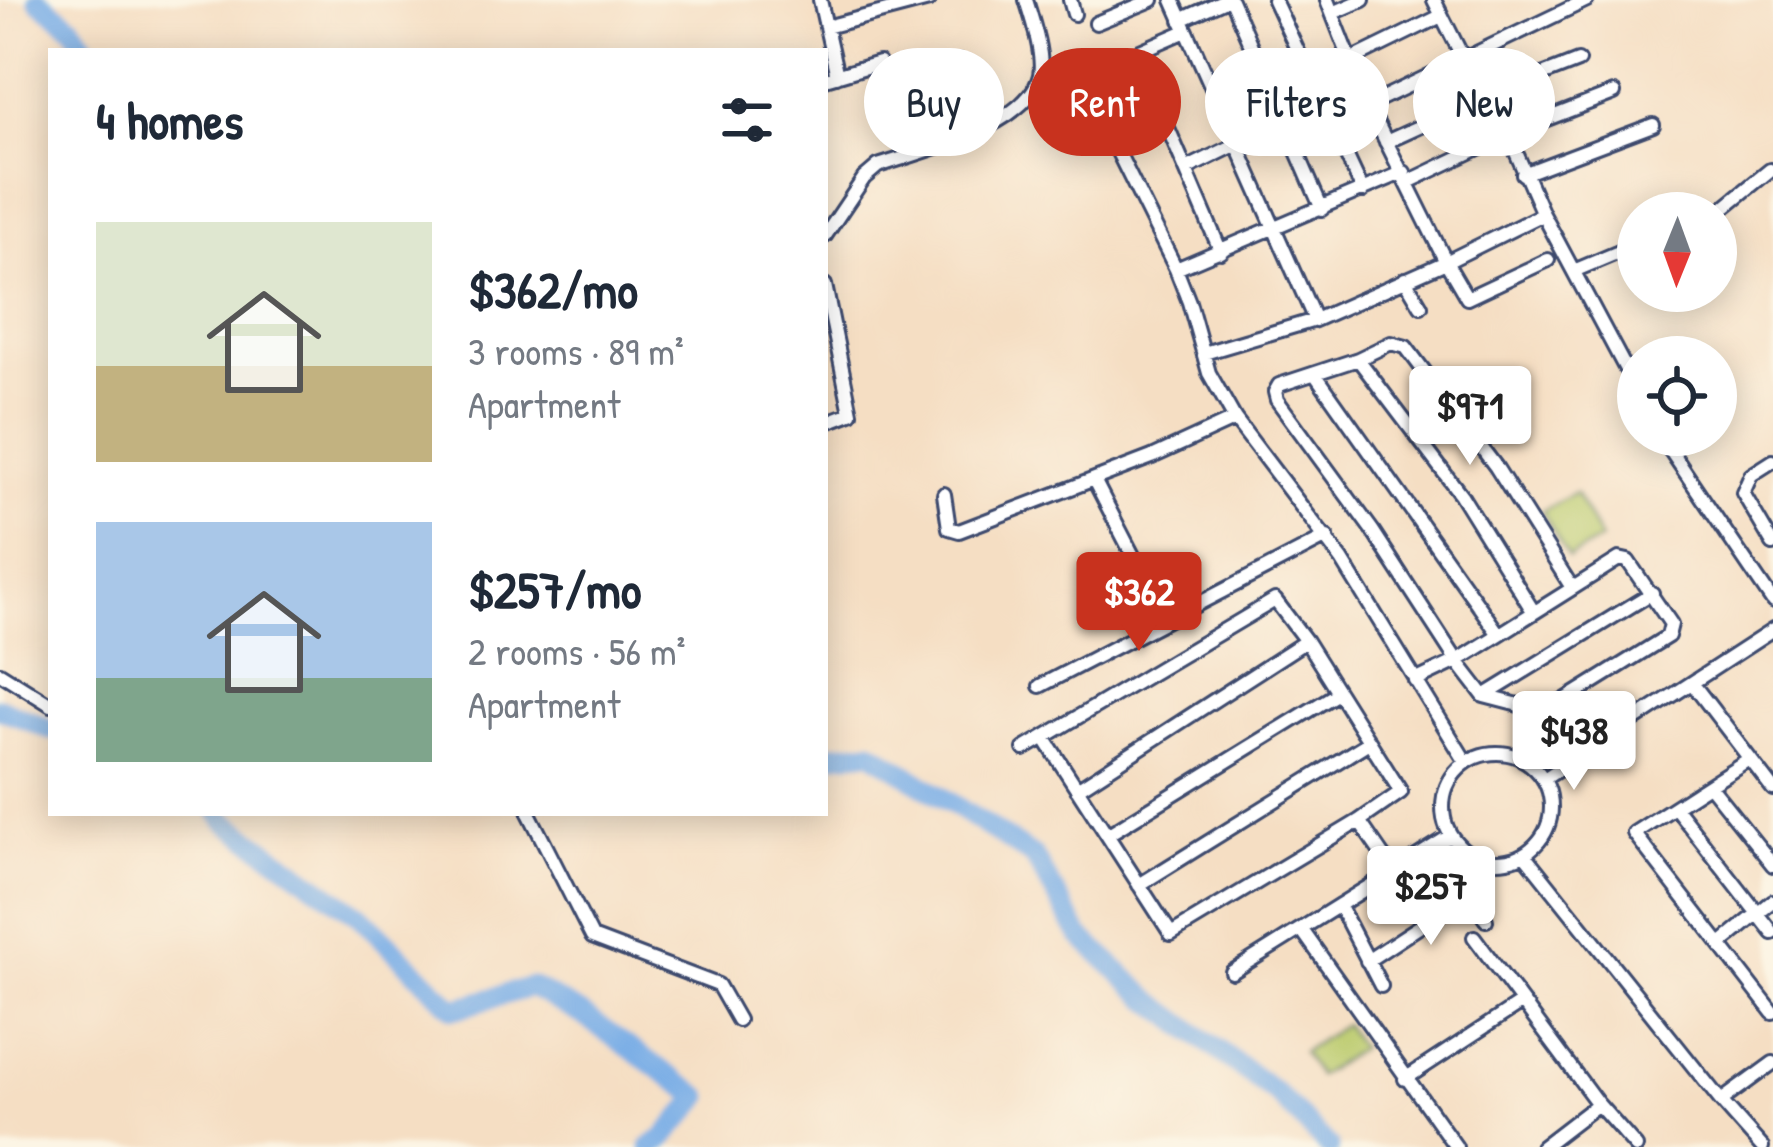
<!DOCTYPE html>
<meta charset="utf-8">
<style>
body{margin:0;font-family:"Patrick Hand",sans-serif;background:#f6f6f7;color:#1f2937;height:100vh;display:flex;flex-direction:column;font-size:45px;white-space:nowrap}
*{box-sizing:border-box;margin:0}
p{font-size:39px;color:#747a83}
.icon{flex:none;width:66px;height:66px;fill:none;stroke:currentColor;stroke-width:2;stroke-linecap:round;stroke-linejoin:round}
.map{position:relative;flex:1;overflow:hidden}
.side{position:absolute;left:48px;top:48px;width:780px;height:768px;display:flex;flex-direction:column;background:#fff;border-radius:0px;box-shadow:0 6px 30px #0003}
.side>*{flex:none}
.guide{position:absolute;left:864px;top:48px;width:729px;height:108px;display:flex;gap:24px}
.needle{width:78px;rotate:181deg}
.fabs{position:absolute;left:1617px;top:192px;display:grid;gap:24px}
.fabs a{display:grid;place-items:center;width:120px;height:120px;border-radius:50%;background:#fff;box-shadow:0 6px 30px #0003;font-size:60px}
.price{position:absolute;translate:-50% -102px;padding:0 27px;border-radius:12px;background:#fff;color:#222;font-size:39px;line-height:78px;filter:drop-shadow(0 3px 6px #0008)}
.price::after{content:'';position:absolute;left:50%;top:72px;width:36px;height:27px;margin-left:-18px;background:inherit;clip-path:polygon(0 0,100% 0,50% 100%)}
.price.on{background:#c8321e;color:#fff}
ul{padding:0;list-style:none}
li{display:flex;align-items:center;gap:36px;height:300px;padding:0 48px}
li span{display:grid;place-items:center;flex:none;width:336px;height:240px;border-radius:0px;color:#555}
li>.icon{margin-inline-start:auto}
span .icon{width:144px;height:144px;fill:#fffc;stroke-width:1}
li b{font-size:51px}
h2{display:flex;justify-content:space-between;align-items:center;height:144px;padding:0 48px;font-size:51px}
.chip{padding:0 42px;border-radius:54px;background:#fff;box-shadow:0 6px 30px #0003;font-size:42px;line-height:108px}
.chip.on{background:#c8321e;color:#fff}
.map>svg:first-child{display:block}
</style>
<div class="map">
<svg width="1773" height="1147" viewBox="0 0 1773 1147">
<rect width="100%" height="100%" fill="#fcf5e5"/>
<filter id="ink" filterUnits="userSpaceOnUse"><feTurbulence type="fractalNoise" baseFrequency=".00833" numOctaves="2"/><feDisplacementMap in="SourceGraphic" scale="24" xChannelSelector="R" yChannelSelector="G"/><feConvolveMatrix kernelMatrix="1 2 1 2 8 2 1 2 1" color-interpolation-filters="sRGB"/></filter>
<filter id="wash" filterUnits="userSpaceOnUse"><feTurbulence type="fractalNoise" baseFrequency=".004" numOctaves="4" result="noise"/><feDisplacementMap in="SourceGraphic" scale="48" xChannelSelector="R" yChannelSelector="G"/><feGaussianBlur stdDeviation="2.7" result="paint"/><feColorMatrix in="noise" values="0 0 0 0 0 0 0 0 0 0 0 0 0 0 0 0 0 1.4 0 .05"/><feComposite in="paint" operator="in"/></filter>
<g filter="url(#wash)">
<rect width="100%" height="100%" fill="#f5dec3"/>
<!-- green -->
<path fill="#bbcb6d" stroke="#6b7d66" stroke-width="3" d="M1575 493 1601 540 1568 558 1542 511Z
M1344 1024 1360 1048 1318 1076 1302 1052Z"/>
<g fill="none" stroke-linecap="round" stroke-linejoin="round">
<!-- river -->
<path stroke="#79ade6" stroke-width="21" d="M38 0 73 27 89 51
M0 708 51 730
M825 755 871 751 1034 857 1080 936 1148 998 1278 1095 1329 1147
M219 813 225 821 360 916 454 1009 531 987 581 1014 700 1097 664 1138 651 1147"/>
</g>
</g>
<g filter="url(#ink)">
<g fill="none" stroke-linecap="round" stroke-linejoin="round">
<defs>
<path id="minor" d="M820 0 837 76
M1070 0 1074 14
M1173 0 1315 320
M1231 0 1322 209
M1274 0 1363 191
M1333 13 1363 0
M1181 20 1225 0
M1096 23 1152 0
M826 27 929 0
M959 62 975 131
M1101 68 1186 31
M1041 73 1085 96 1097 110 1176 269 1189 302 1209 373 1235 419 1342 560 1466 762
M825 79 879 63
M1151 88 1221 252
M1483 98 1578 61
M1368 105 1587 0
M1222 113 1351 60 1439 17
M1508 134 1614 93
M1386 142 1483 98 1434 0
M1186 169 1235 145
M1523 174 1653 125
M1408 182 1508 134 1543 214 1638 392
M1543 214 1446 262 1467 298 1548 260
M1716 214 1770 170
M825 236 864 178 878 166C923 151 1028 126 1040 75 1044 55 1032 19 1026 0
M1176 269 1404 172
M1576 270 1638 244
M1405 279 1421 306
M825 285 851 413 825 423
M1204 353 1315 320 1446 262 1368 105 1327 0
M1358 359 1461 495 1533 611
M1315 374 1498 633
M1660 435 1773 602
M1773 461 1751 475 1743 493 1773 544
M1094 480 1143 575
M944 494 949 528 959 531 1152 457 1235 419
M0 673 51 705
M1415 681 1457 661 1619 559 1628 561 1671 624 1668 636 1552 708 1538 710 1484 696 1457 661 1372 530 1277 400 1275 392 1279 385 1358 359 1391 343 1406 347 1496 467 1571 586
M1692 683 1773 789
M1040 686 1327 537
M1484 696 1652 593
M1024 749 1275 600 1306 641 1401 792 1359 821 1171 934 1045 739
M1443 807a54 54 0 1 1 108 0a54 54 0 1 1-108 0Z
M1749 759 1634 833 1773 1013
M1544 779 1773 630
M1710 786 1773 865
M1077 789 1306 641
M1675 807 1773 933
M529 813 592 937 718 985 738 1020
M1359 821 1394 872
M1107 835 1338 693
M1437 846 1486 920
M1524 854 1721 1101 1762 1147
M1139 885 1369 742
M1339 905 1381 986
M1302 930 1456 1147
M1474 937 1598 1104 1636 1147
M1722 943 1773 901
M1367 961 1469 894
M1232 972 1450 836
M1405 1079 1521 1003
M1721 1101 1773 1063
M1542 1147 1598 1104"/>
</defs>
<!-- minor casing -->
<use href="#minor" stroke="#3c496d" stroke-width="18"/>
<!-- minor -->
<use href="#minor" stroke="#fff" stroke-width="12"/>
</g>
</g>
</svg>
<div class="fabs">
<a><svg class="needle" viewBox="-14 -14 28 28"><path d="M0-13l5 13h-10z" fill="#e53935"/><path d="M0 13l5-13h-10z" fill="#747a83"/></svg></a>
<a><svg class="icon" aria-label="locate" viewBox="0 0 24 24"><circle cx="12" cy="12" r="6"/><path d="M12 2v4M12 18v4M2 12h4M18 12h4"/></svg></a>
</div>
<b class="price" style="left:1470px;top:468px">$971</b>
<b class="price on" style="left:1139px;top:654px">$362</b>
<b class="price" style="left:1574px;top:793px">$438</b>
<b class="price" style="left:1431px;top:948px">$257</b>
<div class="guide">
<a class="chip">Buy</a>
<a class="chip on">Rent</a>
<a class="chip">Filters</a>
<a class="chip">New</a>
</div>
<section class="side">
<h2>4 homes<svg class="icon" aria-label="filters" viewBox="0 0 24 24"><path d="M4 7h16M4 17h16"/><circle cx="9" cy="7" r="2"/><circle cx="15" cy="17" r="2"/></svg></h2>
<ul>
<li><span style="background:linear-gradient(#dfe7d0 60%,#c2b280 0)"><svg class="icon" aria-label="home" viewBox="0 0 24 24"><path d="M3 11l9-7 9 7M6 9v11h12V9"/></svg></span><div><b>$362/mo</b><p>3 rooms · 89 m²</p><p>Apartment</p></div></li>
<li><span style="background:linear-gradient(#a9c7e8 65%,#7fa58c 0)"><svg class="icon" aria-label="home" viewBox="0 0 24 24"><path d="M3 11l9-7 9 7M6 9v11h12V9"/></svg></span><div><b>$257/mo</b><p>2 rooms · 56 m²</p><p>Apartment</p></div></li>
</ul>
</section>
</div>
